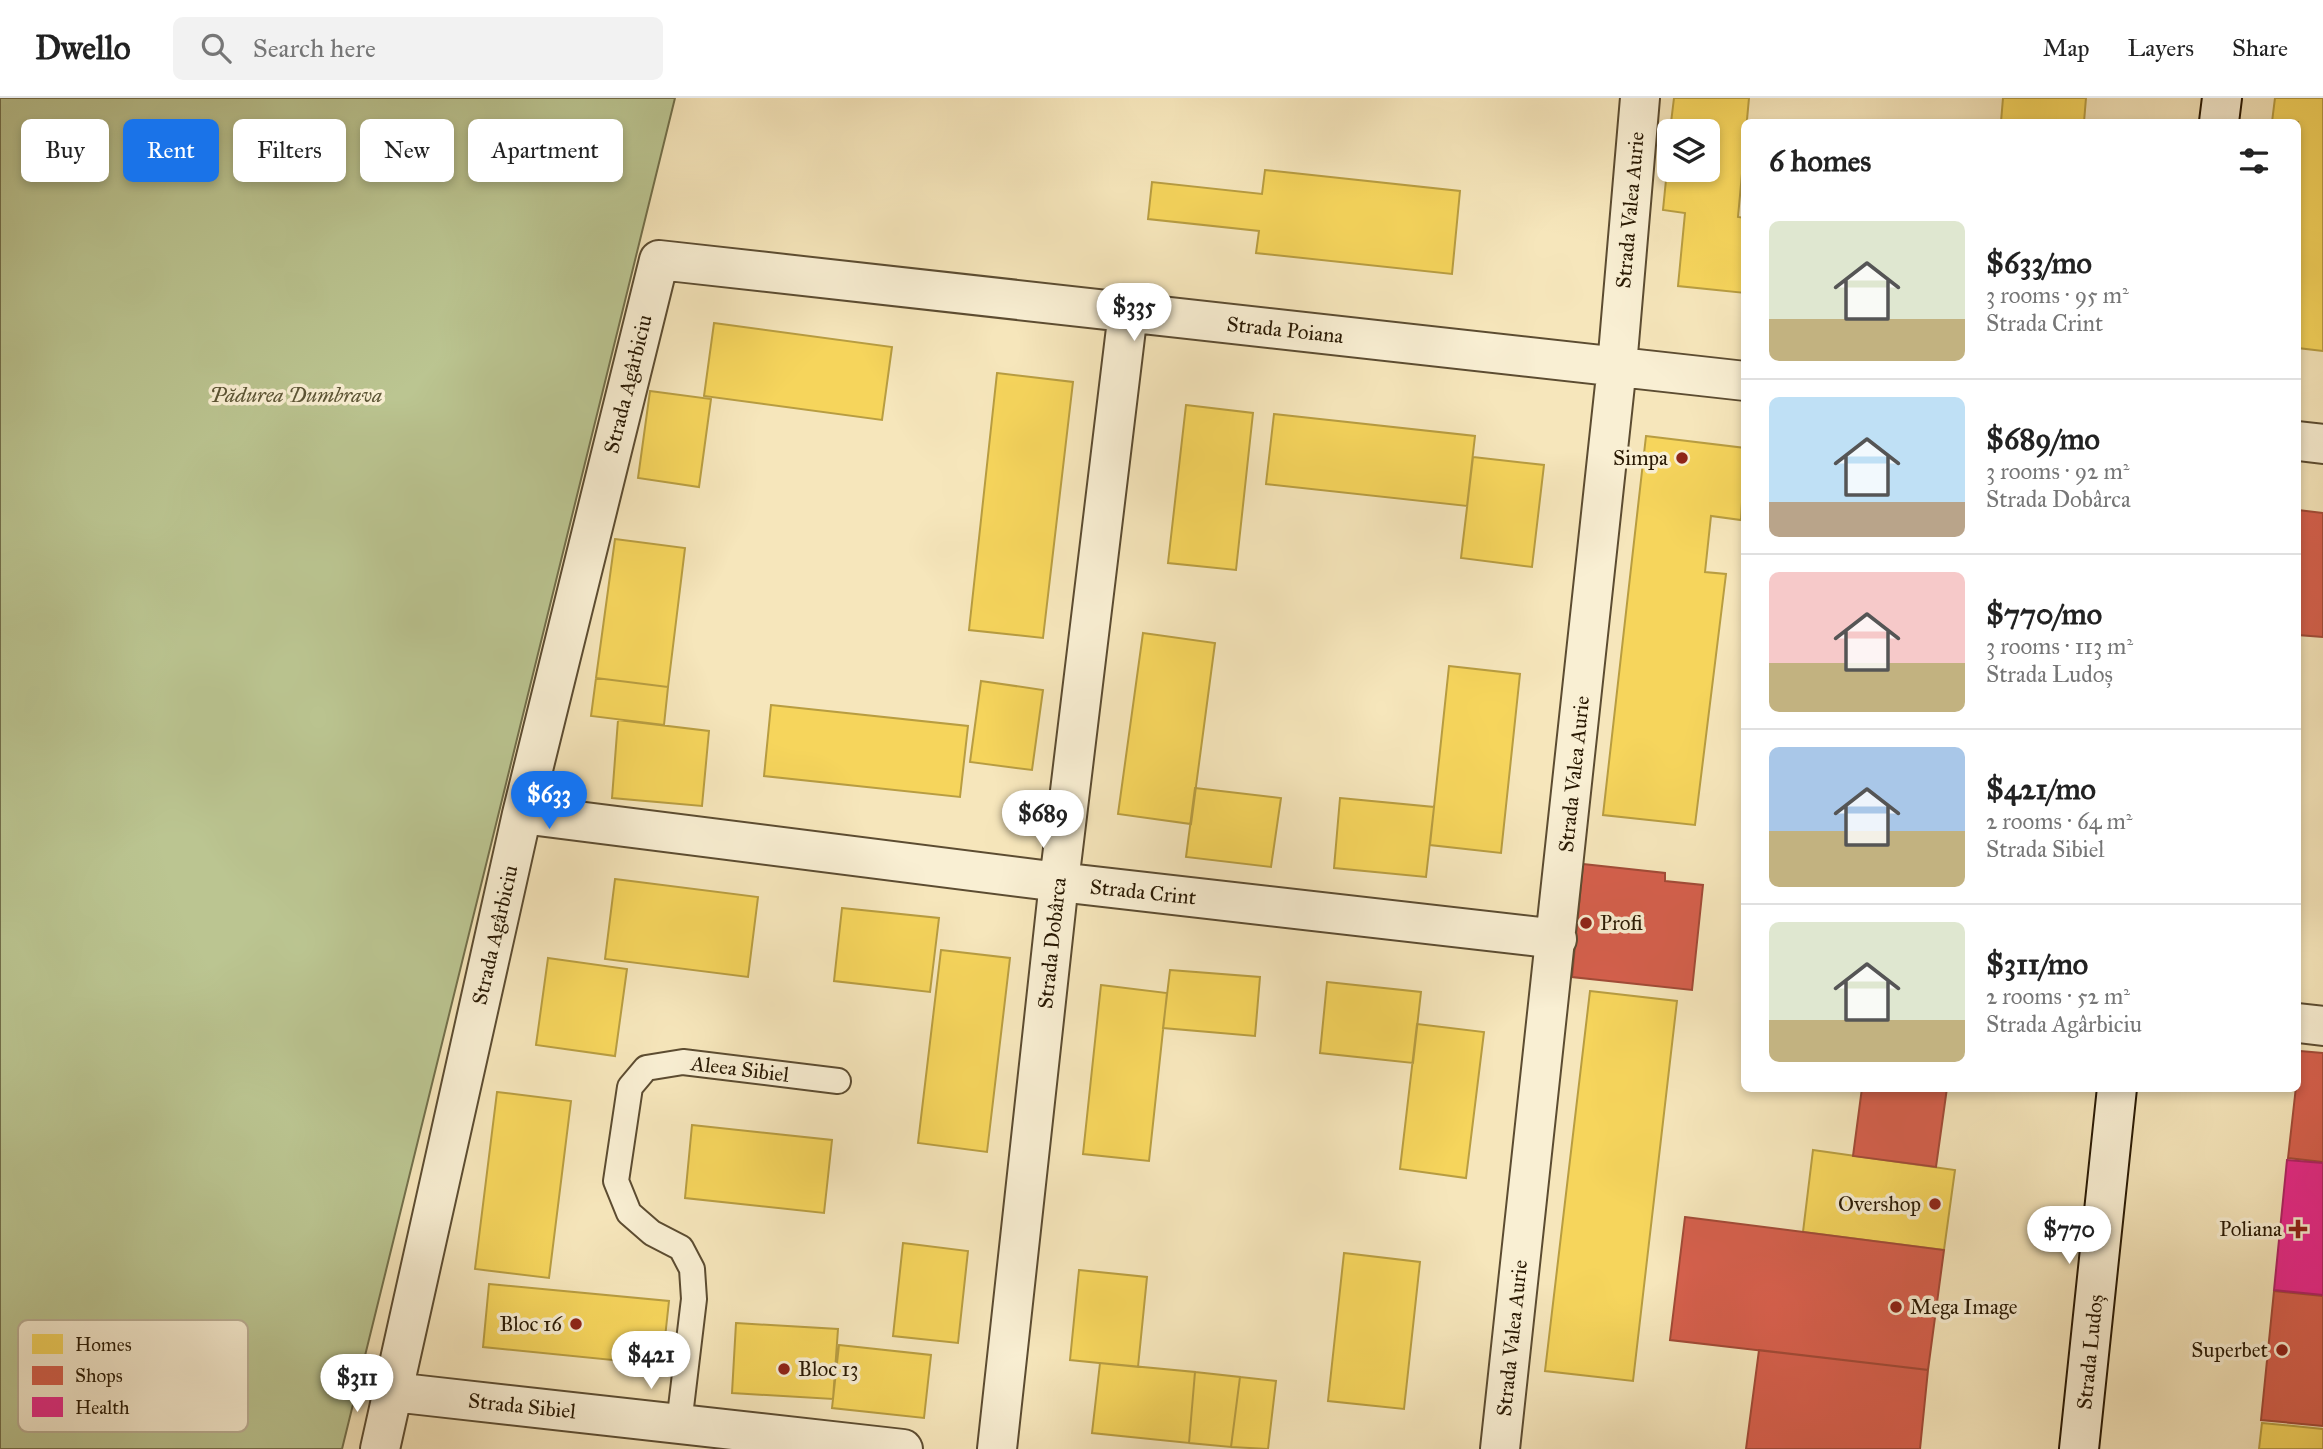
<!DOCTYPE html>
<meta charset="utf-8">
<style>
body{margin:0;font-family:"IM FELL Great Primer",serif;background:#f2f2f2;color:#222;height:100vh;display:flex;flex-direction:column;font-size:26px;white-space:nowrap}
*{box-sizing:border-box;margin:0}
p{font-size:23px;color:#767676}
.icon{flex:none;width:38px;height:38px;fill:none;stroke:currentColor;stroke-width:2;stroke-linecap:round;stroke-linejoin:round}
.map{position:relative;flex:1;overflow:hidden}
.drawer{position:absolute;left:1741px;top:21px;width:560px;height:973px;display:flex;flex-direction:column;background:#fff;border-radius:10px;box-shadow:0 4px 10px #0003}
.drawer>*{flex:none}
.hud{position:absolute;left:21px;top:21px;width:665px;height:63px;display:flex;gap:14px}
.tools{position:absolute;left:1657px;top:21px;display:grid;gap:14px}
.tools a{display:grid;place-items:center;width:63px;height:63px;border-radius:10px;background:#fff;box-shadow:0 4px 10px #0003;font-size:35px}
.price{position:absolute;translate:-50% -60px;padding:0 16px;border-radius:24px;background:#fff;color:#222;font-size:23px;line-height:46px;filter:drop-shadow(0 2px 4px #0008)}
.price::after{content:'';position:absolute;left:50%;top:42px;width:21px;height:16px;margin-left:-10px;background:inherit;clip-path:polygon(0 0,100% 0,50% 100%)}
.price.current{background:#1a73e8;color:#fff}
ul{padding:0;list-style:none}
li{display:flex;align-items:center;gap:21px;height:175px;padding:0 28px}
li+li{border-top:2px solid #e0e0e0}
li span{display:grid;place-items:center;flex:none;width:196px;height:140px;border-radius:10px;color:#555}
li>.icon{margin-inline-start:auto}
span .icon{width:84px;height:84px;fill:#fffc;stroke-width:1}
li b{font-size:30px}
h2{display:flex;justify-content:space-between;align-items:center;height:84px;padding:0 28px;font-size:30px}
.tag{padding:0 24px;border-radius:10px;background:#fff;box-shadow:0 4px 10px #0003;font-size:24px;line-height:63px}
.tag.current{background:#1a73e8;color:#fff}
header{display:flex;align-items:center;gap:42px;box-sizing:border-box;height:98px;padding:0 35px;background:#fff;border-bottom:2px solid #e0e0e0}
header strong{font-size:33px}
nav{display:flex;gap:38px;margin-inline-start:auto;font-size:24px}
.search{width:490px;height:63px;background:#f2f2f2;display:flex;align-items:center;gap:18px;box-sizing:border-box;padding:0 24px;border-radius:10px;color:#767676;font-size:26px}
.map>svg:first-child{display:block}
</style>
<header>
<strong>Dwello</strong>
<div class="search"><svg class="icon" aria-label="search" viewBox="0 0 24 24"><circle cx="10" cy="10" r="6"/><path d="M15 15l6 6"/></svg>Search here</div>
<nav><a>Map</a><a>Layers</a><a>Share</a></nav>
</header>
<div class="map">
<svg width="2323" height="1351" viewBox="0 0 2323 1351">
<rect width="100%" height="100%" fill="#f6e6bb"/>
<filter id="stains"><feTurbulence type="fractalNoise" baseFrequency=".00286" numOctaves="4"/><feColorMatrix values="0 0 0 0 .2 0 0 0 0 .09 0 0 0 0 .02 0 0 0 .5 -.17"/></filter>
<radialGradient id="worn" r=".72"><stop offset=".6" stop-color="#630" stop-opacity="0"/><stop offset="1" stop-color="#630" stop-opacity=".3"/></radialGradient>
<!-- green -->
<path fill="#bbc591" stroke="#726f4a" stroke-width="2" d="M0 0H675L342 1351H0Z"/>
<!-- homes -->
<path fill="#f6d55c" stroke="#b89d41" stroke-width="2" d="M1674 0H1749L1738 119 1745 120V195L1678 188 1685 115 1663 112 1670 42V72H1708V33H1670Z
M2003 0H2086L2084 24H2001Z
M2275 0H2323V253L2298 250V24H2272Z
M1265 72 1460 93 1452 176 1256 155 1259 133 1148 121 1152 84 1262 96Z
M714 225 892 249 882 322 704 298Z
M997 275 1073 284 1043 540 969 532Z
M650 293 711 301 699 389 638 380Z
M1186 307 1253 315 1236 472 1168 465Z
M1274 316 1475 338 1467 408 1266 386Z
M1646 338 1745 350 1741 422 1711 418 1705 474 1726 476 1695 727 1603 717Z
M1473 359 1544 367 1532 469 1461 460Z
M615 441 685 450 668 589 596 580Z
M1143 535 1215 545 1191 726 1118 716Z
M1449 568 1520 576 1501 755 1430 747Z
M596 580 668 589 664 627 591 618Z
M981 583 1043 592 1032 672 970 664Z
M771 607 968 628 960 699 764 678Z
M618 622 709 633 702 708 612 700Z
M1195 690 1281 700 1271 769 1186 759Z
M1340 700 1434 709 1426 779 1334 770Z
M615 781 758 799 748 879 605 861Z
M842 810 939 820 930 894 834 883Z
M941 852 1010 860 987 1054 918 1045Z
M548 860 627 871 615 958 536 947Z
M1170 872 1260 879 1255 938 1163 930Z
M1327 884 1421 894 1413 965 1320 955Z
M1101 887 1167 895 1149 1063 1083 1056Z
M1590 893 1677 903 1633 1283 1545 1273Z
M1417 926 1484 934 1466 1080 1400 1071Z
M497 994 571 1003 549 1180 475 1171Z
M692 1027 832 1042 824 1115 685 1100Z
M1813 1052 1955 1072 1944 1152 1803 1134Z
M903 1145 968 1153 958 1245 893 1238Z
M1344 1155 1420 1164 1404 1311 1328 1303Z
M1079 1172 1147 1179 1138 1269 1070 1262Z
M489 1186 669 1203 662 1267 483 1249Z
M736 1225 838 1231 833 1301 732 1295Z
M839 1247 931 1257 924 1320 832 1310Z
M1100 1265 1195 1274 1189 1345 1092 1335Z
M1195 1274 1240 1279 1231 1349 1189 1345Z
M1240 1279 1276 1283 1268 1351 1231 1349Z
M2262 1325 2323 1331V1351H2259Z"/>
<!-- shops -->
<path fill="#d6604d" stroke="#a24b37" stroke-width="2" d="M2298 412 2323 415V539L2298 537Z
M1583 766 1665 775V783L1703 787 1692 892 1572 879Z
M2300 953 2323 955V1064L2288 1060Z
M1862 990H1947L1936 1069 1853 1058Z
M1685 1119 1944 1152 1928 1272 1670 1242Z
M2274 1193 2323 1198V1328L2261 1322Z
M1759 1252 1928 1272 1920 1351H1746Z"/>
<!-- health -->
<path fill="#e7298a" stroke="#ae2462" stroke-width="2" d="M2287 1062 2323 1065V1197L2274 1192Z"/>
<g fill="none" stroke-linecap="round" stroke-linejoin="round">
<defs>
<path id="lane" d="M679 1326 694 1201 692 1171 681 1150 652 1135 629 1115 616 1083 630 989 646 970 683 964 838 983"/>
<path id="street" d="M2298 343 2323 346
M522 716 1059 784 1557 841
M2298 925 2323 928
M393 1294 903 1351
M380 1351 522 716 659 162 1745 283
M997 1351 1059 784 1128 214
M1500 1351 1617 268 1640 0"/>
<path id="secondary" d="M2219 24 2222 0
M2079 1351 2117 990"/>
</defs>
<!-- lane casing -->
<use href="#lane" stroke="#5c4c31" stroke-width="28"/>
<!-- street casing -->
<use href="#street" stroke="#5c4c31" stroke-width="42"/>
<!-- secondary casing -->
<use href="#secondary" stroke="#291903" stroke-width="42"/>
<!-- lane -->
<use href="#lane" stroke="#f9efd3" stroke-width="24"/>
<!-- street -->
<use href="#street" stroke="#f9efd3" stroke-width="38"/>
<!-- secondary -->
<use href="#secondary" stroke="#f9efd3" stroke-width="38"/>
</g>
<!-- markers -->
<g fill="#8f2418" stroke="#f9efd3" stroke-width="2.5">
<circle cx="1682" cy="360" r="7"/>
<circle cx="1586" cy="825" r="7"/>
<circle cx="1935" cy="1106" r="7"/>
<path d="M2294.5 1120.5h7v7h7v7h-7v7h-7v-7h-7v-7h7z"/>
<circle cx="1896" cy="1209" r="7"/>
<circle cx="576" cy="1226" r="7"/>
<circle cx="2282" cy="1252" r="7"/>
<circle cx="784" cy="1271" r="7"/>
</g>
<g text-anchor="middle" stroke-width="7" stroke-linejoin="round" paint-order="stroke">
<!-- street labels -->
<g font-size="21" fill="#291903" stroke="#f9efd3">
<text transform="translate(1630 112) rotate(-85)" y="7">Strada Valea Aurie</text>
<text transform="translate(1285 232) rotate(6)" y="7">Strada Poiana</text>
<text transform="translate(628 286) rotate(-76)" y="7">Strada Agârbiciu</text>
<text transform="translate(1574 676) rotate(-84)" y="7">Strada Valea Aurie</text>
<text transform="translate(1143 794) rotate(6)" y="7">Strada Crint</text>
<text transform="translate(495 837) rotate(-77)" y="7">Strada Agârbiciu</text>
<text transform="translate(1052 845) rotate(-84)" y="7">Strada Dobârca</text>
<text transform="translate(740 971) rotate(7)" y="7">Aleea Sibiel</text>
<text transform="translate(1512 1240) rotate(-84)" y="7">Strada Valea Aurie</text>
<text transform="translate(2090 1254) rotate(-84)" y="7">Strada Ludoș</text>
<text transform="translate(522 1308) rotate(6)" y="7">Strada Sibiel</text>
</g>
<!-- park labels -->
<g font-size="21" font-style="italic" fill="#5c5535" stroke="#f9efd3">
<text x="296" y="304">Pădurea Dumbrava</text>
</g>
<!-- poi labels -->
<g font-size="21" fill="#291903" stroke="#f9efd3" text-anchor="end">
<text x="1668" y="367">Simpa</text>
<text x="1600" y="832" text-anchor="start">Profi</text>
<text x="1921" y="1113">Overshop</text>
<text x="2282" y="1138">Poliana</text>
<text x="1910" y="1216" text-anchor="start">Mega Image</text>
<text x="562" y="1233">Bloc 16</text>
<text x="2268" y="1259">Superbet</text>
<text x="798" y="1278" text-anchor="start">Bloc 13</text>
</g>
</g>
<!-- legend -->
<rect x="18" y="1222" width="230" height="112" rx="10" fill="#f9efd3" stroke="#bbaf95" stroke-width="2"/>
<rect x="32" y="1236" width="31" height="20" fill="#f6d55c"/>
<rect x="32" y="1268" width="31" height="19" fill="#d6604d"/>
<rect x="32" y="1299" width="31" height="20" fill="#e7298a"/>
<g font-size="19" fill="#291903">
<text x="75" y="1253">Homes</text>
<text x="75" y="1284">Shops</text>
<text x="75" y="1316">Health</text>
</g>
<rect width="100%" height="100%" filter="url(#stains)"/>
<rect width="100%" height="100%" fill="url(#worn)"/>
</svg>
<div class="tools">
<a><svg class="icon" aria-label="layers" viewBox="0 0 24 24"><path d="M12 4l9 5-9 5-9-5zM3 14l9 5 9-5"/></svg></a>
</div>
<b class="price" style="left:1134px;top:245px">$335</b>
<b class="price current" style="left:549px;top:733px">$633</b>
<b class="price" style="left:1043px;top:752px">$689</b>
<b class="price" style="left:2069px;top:1168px">$770</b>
<b class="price" style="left:651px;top:1293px">$421</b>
<b class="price" style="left:357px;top:1316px">$311</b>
<div class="hud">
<a class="tag">Buy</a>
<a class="tag current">Rent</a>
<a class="tag">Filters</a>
<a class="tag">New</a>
<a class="tag">Apartment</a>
</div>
<section class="drawer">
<h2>6 homes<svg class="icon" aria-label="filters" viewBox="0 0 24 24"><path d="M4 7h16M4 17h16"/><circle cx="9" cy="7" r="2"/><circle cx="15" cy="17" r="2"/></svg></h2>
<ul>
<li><span style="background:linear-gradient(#dfe7d0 70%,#c2b280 0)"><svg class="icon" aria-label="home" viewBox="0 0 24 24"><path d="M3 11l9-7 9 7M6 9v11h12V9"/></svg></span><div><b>$633/mo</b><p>3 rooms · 95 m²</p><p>Strada Crint</p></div></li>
<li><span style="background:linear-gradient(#bfe0f5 75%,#b9a48a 0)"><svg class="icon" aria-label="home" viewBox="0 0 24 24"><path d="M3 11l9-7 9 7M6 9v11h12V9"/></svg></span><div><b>$689/mo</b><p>3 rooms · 92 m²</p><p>Strada Dobârca</p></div></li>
<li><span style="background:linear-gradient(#f6c9c9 65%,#c2b280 0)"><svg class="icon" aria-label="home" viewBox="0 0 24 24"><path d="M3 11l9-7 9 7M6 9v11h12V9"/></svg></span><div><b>$770/mo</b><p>3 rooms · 113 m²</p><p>Strada Ludoș</p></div></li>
<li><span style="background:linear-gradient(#a9c7e8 60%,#c2b280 0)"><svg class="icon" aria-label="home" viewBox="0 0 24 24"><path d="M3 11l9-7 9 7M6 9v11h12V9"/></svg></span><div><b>$421/mo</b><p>2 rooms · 64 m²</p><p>Strada Sibiel</p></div></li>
<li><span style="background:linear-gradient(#dfe7d0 70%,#c2b280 0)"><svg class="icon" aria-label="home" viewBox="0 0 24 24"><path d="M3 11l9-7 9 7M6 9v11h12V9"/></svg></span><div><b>$311/mo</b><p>2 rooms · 52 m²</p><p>Strada Agârbiciu</p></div></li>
</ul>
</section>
</div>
